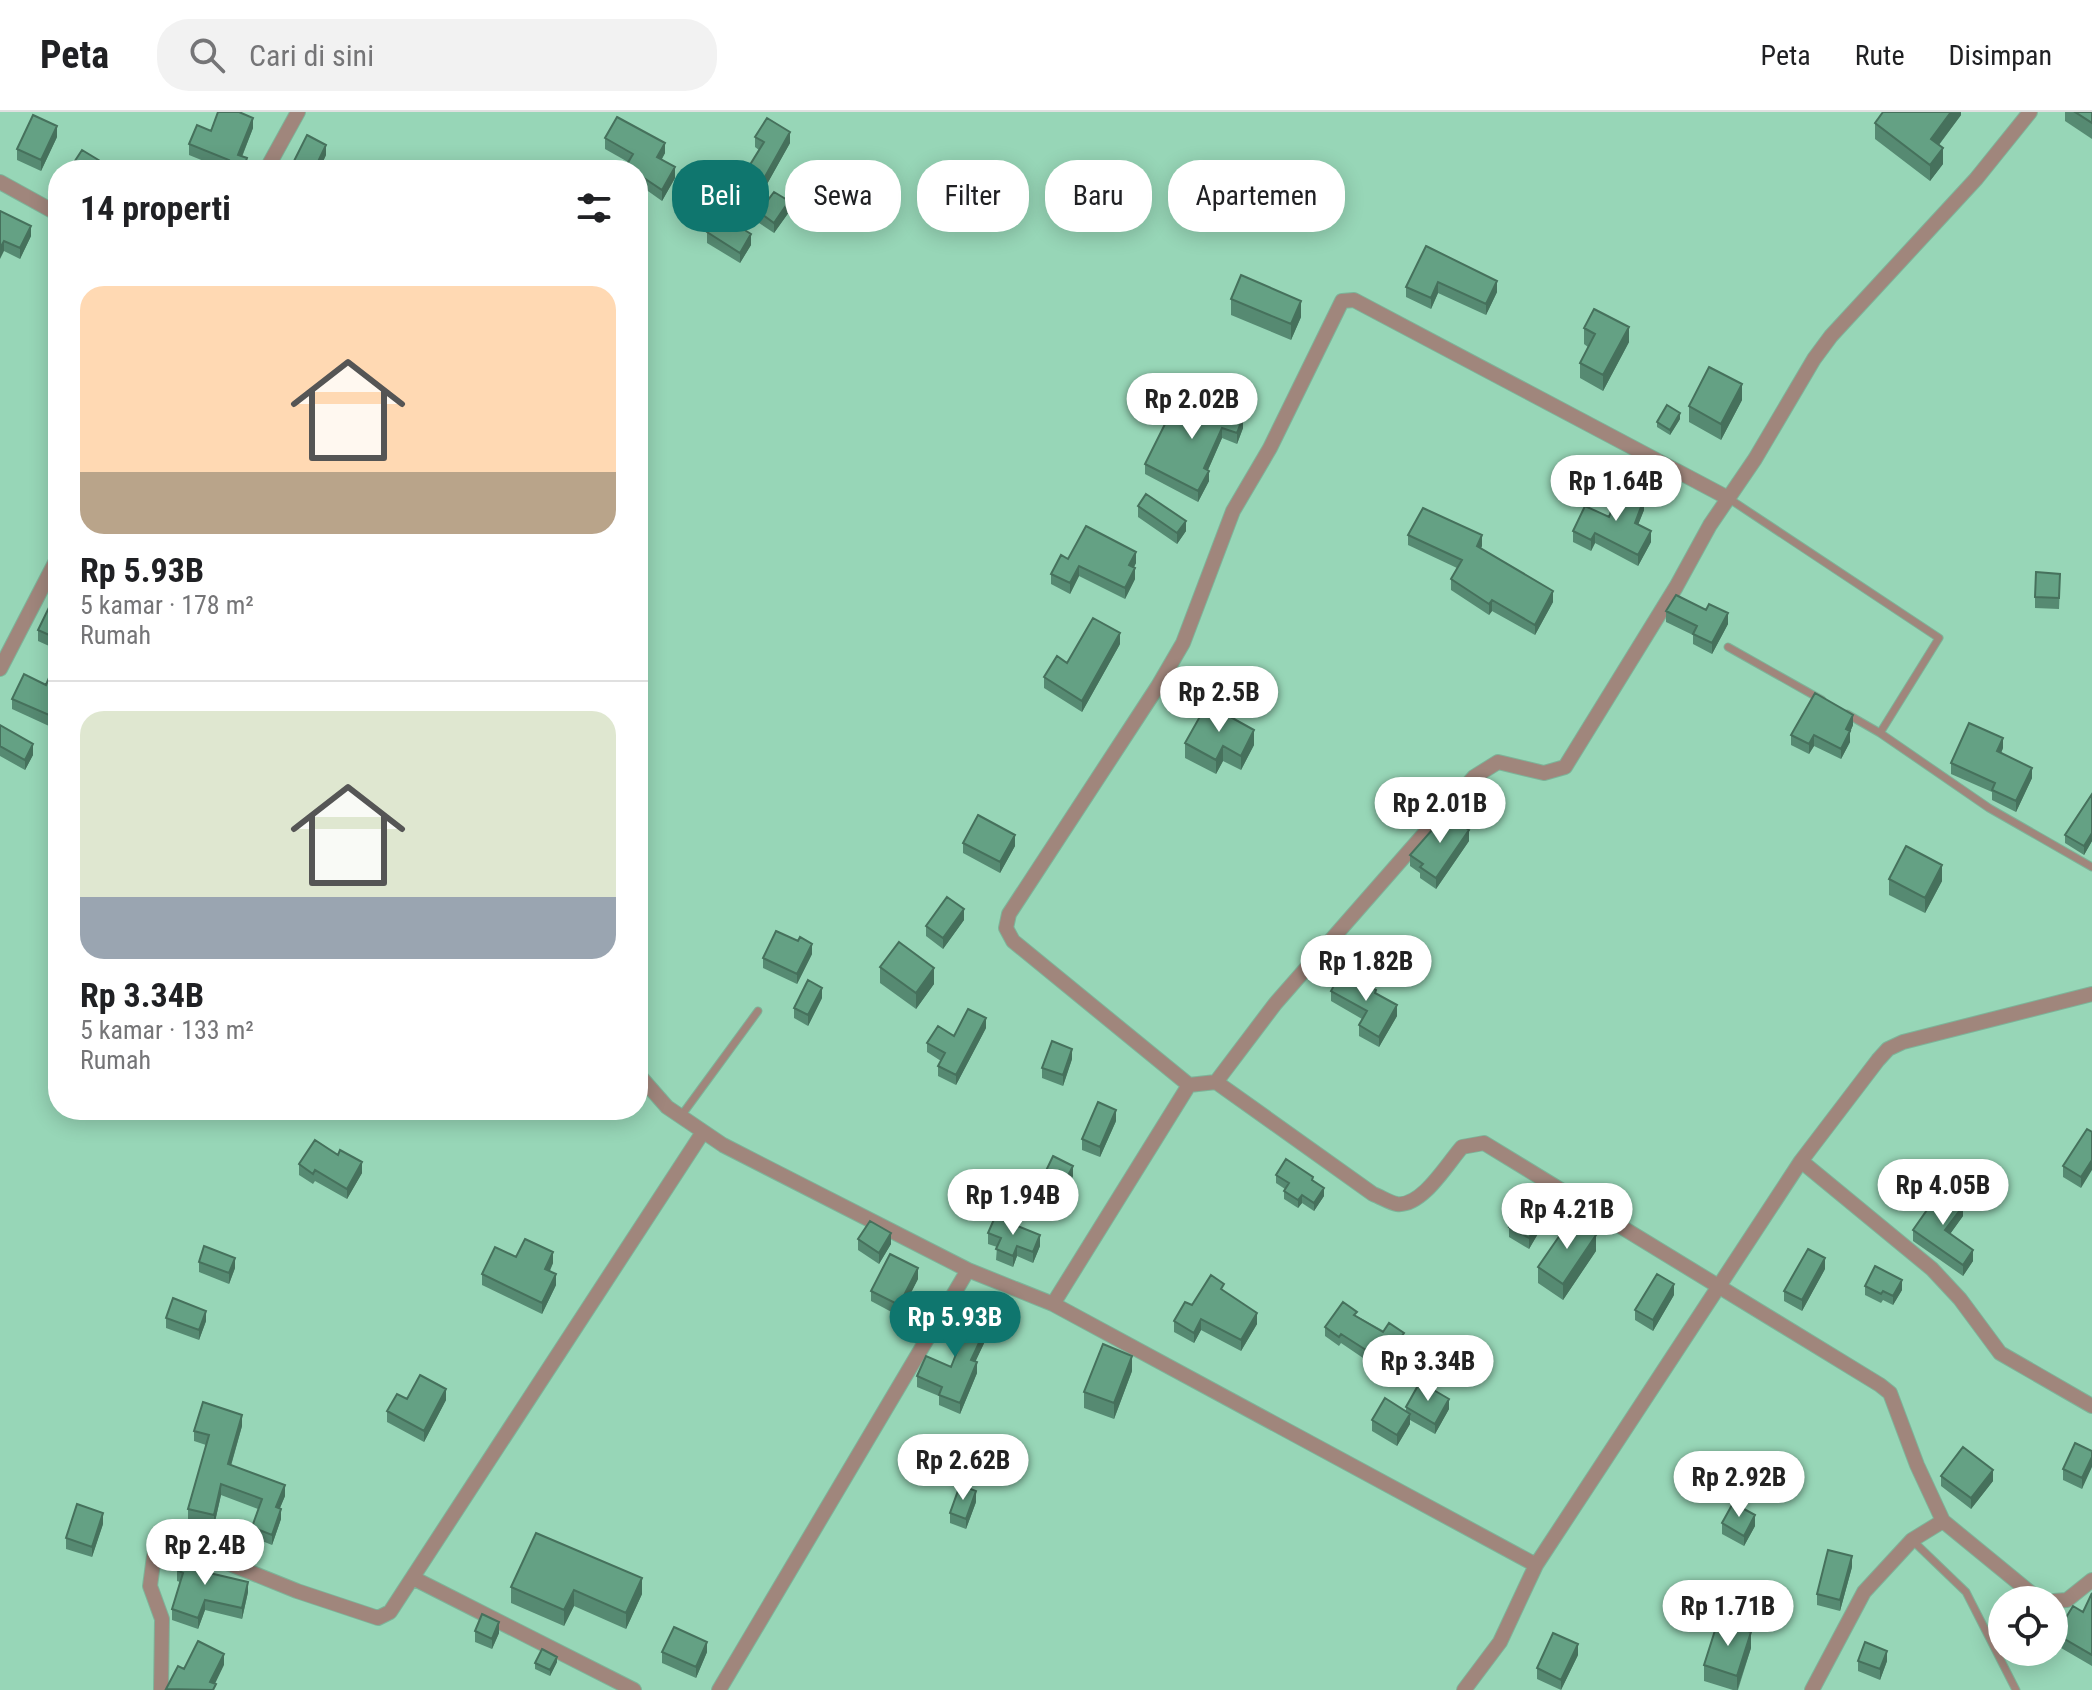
<!DOCTYPE html>
<html lang="id">
<meta charset="utf-8">
<style>
body{margin:0;font-family:"Roboto Condensed",sans-serif;background:#f2f2f2;color:#202124;height:100vh;display:flex;flex-direction:column;font-size:30px;white-space:nowrap}
*{box-sizing:border-box;margin:0}
p{font-size:26px;color:#757577}
.icon{flex:none;width:44px;height:44px;fill:none;stroke:currentColor;stroke-width:2;stroke-linecap:round;stroke-linejoin:round}
.map{position:relative;flex:1;overflow:hidden}
.drawer{position:absolute;left:48px;top:48px;width:600px;height:960px;display:flex;flex-direction:column;background:#fff;border-radius:32px;box-shadow:0 4px 20px #0003}
.drawer>*{flex:none}
.banner{position:absolute;left:672px;top:48px;width:760px;height:72px;display:flex;gap:16px}
.tools{position:absolute;left:1988px;top:1474px;display:grid;gap:16px}
.tools a{display:grid;place-items:center;width:80px;height:80px;border-radius:50%;background:#fff;box-shadow:0 4px 20px #0003;font-size:40px}
.price{position:absolute;translate:-50% -68px;padding:0 18px;border-radius:28px;background:#fff;color:#222;font-size:26px;line-height:52px;filter:drop-shadow(0 2px 4px #0008)}
.price::after{content:'';position:absolute;left:50%;top:48px;width:24px;height:18px;margin-left:-12px;background:inherit;clip-path:polygon(0 0,100% 0,50% 100%)}
.price.on{background:#0f766e;color:#fff}
ul{padding:0;list-style:none}
li{display:grid;align-content:center;gap:16px;height:424px;padding:0 32px}
li+li{border-top:2px solid #e0e0e0}
li span{display:grid;place-items:center;height:248px;border-radius:24px;color:#555}
li>.icon{margin-inline-start:auto}
span .icon{width:144px;height:144px;fill:#fffc;stroke-width:1}
li b{font-size:34px}
h2{display:flex;justify-content:space-between;align-items:center;height:96px;padding:0 32px;font-size:34px}
.chip{padding:0 28px;border-radius:32px;background:#fff;box-shadow:0 4px 20px #0003;font-size:28px;line-height:72px}
.chip.on{background:#0f766e;color:#fff}
header{display:flex;align-items:center;gap:48px;box-sizing:border-box;height:112px;padding:0 40px;background:#fff;border-bottom:2px solid #e0e0e0}
header strong{font-size:38px}
nav{display:flex;gap:44px;margin-inline-start:auto;font-size:28px}
.search{width:560px;height:72px;background:#f2f2f2;display:flex;align-items:center;gap:20px;box-sizing:border-box;padding:0 28px;border-radius:32px;color:#757577;font-size:30px}
.map>svg:first-child{display:block}
</style>
<header>
<strong>Peta</strong>
<div class="search"><svg class="icon" aria-label="search" viewBox="0 0 24 24"><circle cx="10" cy="10" r="6"/><path d="M15 15l6 6"/></svg>Cari di sini</div>
<nav><a>Peta</a><a>Rute</a><a>Disimpan</a></nav>
</header>
<div class="map">
<svg width="2092" height="1578" viewBox="0 0 2092 1578">
<rect width="100%" height="100%" fill="#97d6b7"/>
<g fill="none" stroke-linecap="round" stroke-linejoin="round">
<defs>
<path id="service" d="M1728 386 1939 526 1880 621 1989 696 2092 755
M1728 535 1822 588
M1847 602 1880 621
M681 1004 758 899
M1912 1428 1966 1480 2016 1578"/>
<path id="minor" d="M266 58 298 0
M0 70 58 102
M0 557 58 445
M638 962 667 995 723 1033 968 1158
M1216 970 1373 1082C1381 1085 1390 1091 1397 1092 1422 1095 1447 1052 1462 1035L1484 1031 1880 1273 1890 1281 1917 1353 1943 1409
M1189 973 1013 829 1006 816 1009 802 1158 574 1183 531 1233 399 1270 336 1342 189 1354 188 1728 386
M1801 1049 1932 1157 1960 1187 2000 1241 2092 1294
M1053 1192 1536 1453
M413 1466 634 1578
M2054 1489 2067 1488 2092 1468
M161 1578 162 1507 150 1474 154 1444 167 1434 190 1436 297 1479 378 1506 390 1500 703 1020
M719 1578 968 1158 1053 1192 1189 973 1216 970 1275 892 1474 665 1498 650 1544 661 1565 655 1676 475 1710 413 1755 347 1814 247 1831 224 1976 67 2030 0
M1464 1578 1500 1530 1536 1453 1801 1049 1878 948 1888 937 1903 930 2092 882
M1812 1578 1864 1480 1912 1428 1943 1409 2037 1486 2045 1488"/>
</defs>
<!-- service casing -->
<use href="#service" stroke="#7db499" stroke-width="9"/>
<!-- minor casing -->
<use href="#minor" stroke="#7db499" stroke-width="16"/>
<!-- service -->
<use href="#service" stroke="#a0867c" stroke-width="7"/>
<!-- minor -->
<use href="#minor" stroke="#a0867c" stroke-width="14"/>
</g>
<!-- wall -->
<path fill="#568a72" d="M1961 0V3L1939 33 1943 52 1930 69 1875 27V11Z
M2065 0H2092V27L2065 9Z
M241 1 253 16 242 45 247 46V58H226L189 43V32Z
M57 25 41 59 17 48V37Z
M755 25 790 31 757 90 740 80V69L759 38 755 35Z
M605 26 665 41 662 47 675 66 662 89 638 72V58H626V54L628 50 605 37Z
M326 43 319 58H292V53Z
M0 99 31 124 20 147 4 139Z
M759 100H789L774 121 759 111Z
M707 120 751 133 740 151 707 131Z
M1426 134 1497 180 1486 203 1438 181 1431 197 1406 185V175Z
M1231 187 1301 205 1291 228 1231 203Z
M1584 216 1629 230 1603 279 1580 266V251L1588 235 1584 232Z
M1742 288 1721 328 1689 310V294Z
M1231 301 1243 316 1237 332 1222 326 1208 358 1209 369 1198 390 1145 362V352L1193 309Z
M1680 307 1670 323 1657 315V310Z
M1138 394 1186 419 1177 432 1138 405Z
M1644 398 1638 412 1651 430 1638 454 1595 431 1591 439 1573 430V419L1609 405Z
M1408 423 1482 434 1480 436 1553 490 1535 523 1492 499 1489 503 1451 478V467L1457 456 1408 433Z
M1068 447 1136 451 1134 455 1135 467 1125 487 1079 464 1070 482 1051 472V462Z
M2060 472 2059 497 2035 496V485Z
M58 477V538L38 529V518Z
M1666 499 1728 512 1712 542 1693 532V523L1666 510Z
M1120 532 1082 600 1044 576V565L1067 551Z
M56 558 49 614 12 597V587L46 573Z
M0 613 33 643 25 658 0 644Z
M1853 613 1850 620V630L1841 647 1814 634 1809 642 1791 633V623Z
M1185 631 1254 633 1241 658 1223 649 1216 662 1185 646Z
M2003 636 2001 641 2032 666 2016 700 1992 688V680L1951 662V651Z
M2092 682V729L2084 743 2065 731V723Z
M1469 729 1436 777 1420 766V761L1410 754V743Z
M963 731 1015 734 1000 761 963 741Z
M1889 767 1942 769 1925 801 1889 783Z
M964 808 943 837 926 824V814Z
M812 842 797 872 763 856V846Z
M880 855 934 872 916 897 880 871Z
M1331 879 1376 882 1397 904 1379 935 1359 924V913L1362 907 1331 889Z
M822 886 808 914 794 906V896Z
M986 916 956 973 938 964V954L941 949 927 940V931Z
M1072 947 1063 974 1042 966V956Z
M1116 1009 1100 1045 1082 1038V1027Z
M2087 1017 2081 1076 2063 1065V1054Z
M299 1052 362 1061 347 1087 315 1069 313 1072 299 1063Z
M1276 1063 1313 1069 1324 1084 1314 1099 1302 1091 1298 1096 1284 1087V1079L1285 1077 1276 1071Z
M1073 1064 1062 1085 1043 1075V1065Z
M1963 1104 1950 1122 1973 1149 1963 1164 1913 1129V1118Z
M1546 1108 1529 1137 1509 1125V1115Z
M988 1121 1040 1134 1033 1151 1017 1144 1013 1155 996 1148 997 1135 988 1132Z
M858 1127 891 1132 879 1152 858 1138Z
M1596 1139 1563 1188 1538 1171V1155Z
M516 1145 553 1151 550 1159 556 1173 542 1202 482 1173V1162Z
M199 1150 235 1156 229 1172 199 1160Z
M1825 1157 1802 1199 1784 1189V1179Z
M918 1167 899 1204 871 1189V1179Z
M1865 1174 1902 1178 1893 1193 1883 1188 1881 1191 1865 1183Z
M1224 1179 1257 1212 1241 1239 1201 1218 1194 1231 1174 1220V1209L1192 1193Z
M1674 1183 1653 1219 1635 1208V1198Z
M1357 1204 1404 1230 1381 1263 1366 1253V1248L1341 1231 1339 1234 1325 1224V1215Z
M166 1206 206 1209 199 1228 166 1216Z
M942 1217 986 1227 975 1250 977 1261 960 1302 939 1293V1284L917 1275V1264L951 1255 959 1235 942 1227Z
M1132 1259 1114 1307 1084 1296V1280Z
M407 1287 446 1288 424 1330 387 1310V1299Z
M1406 1295 1449 1297 1435 1322 1410 1308V1312L1397 1334 1372 1319V1308L1406 1299Z
M242 1314 231 1354 285 1384 280 1396 281 1407 272 1433 252 1425V1415L258 1397 221 1383 214 1414 188 1408V1397L206 1333 194 1329V1319Z
M2092 1339 2082 1377 2063 1368V1357Z
M1941 1364 1993 1369 1971 1397 1941 1374Z
M976 1390 966 1417 950 1411V1401Z
M1722 1411 1755 1414 1744 1434 1722 1422Z
M103 1412 92 1445 66 1437V1426Z
M1852 1455 1840 1499 1817 1493V1482Z
M209 1456 207 1460 248 1480 242 1507 205 1498 198 1517 172 1508V1497L180 1470 177 1469V1458Z
M511 1475 642 1482 626 1517 574 1494 564 1514 511 1491Z
M2092 1481V1554L2056 1533V1522L2083 1500Z
M475 1519 499 1521 492 1537 475 1530Z
M1751 1536 1738 1578H1733L1704 1569V1553Z
M662 1540H707L696 1566 662 1551Z
M1578 1543 1561 1578 1537 1567V1556Z
M1858 1549H1887L1880 1568 1858 1559Z
M557 1550 550 1564 535 1557V1551Z"/>
<!-- shaded-wall -->
<path fill="#46715c" d="M1951 0H1961V3L1931 43V27Z
M253 6V16L238 54V43Z
M57 14V25L41 59V48Z
M790 20V31L757 90V79Z
M665 31V41L657 55V45Z
M326 33V43L319 58H314Z
M1943 36V52L1930 69V53Z
M675 55V66L662 89V78Z
M789 89V100L774 121V111Z
M31 114V124L20 147V136Z
M751 122V133L740 151V141Z
M4 129V139L0 147V136Z
M1497 169V180L1486 203V192Z
M1438 170V181L1431 197V186Z
M1301 189V205L1291 228V212Z
M1629 215V230L1603 279V263Z
M1742 272V288L1721 328V312Z
M1680 301V307L1670 323V318Z
M1243 305V316L1237 332V321Z
M1222 316V326L1204 367V356Z
M1209 359V369L1198 390V379Z
M1644 387V398L1635 421V411Z
M1186 409V419L1177 432V421Z
M1651 419V430L1638 454V443Z
M1595 421V431L1591 439V428Z
M1482 423V434L1477 445V434Z
M1136 440V451L1129 464V453Z
M1079 454V464L1070 482V471Z
M1135 456V467L1125 487V476Z
M1553 479V490L1535 523V513Z
M1492 488V499L1489 503V492Z
M1728 501V512L1712 542V531Z
M1120 521V532L1082 600V589Z
M58 583V594L49 614V603Z
M1853 603V613L1850 620V630L1841 647V637L1846 617Z
M1254 618V633L1241 658V644Z
M1814 623V634L1809 642V632Z
M2003 626V636L1997 650V639Z
M33 632V643L25 658V648Z
M1223 634V649L1216 662V648Z
M2032 656V666L2016 700V689Z
M1469 718V729L1436 777V766Z
M2092 721V729L2084 743V734Z
M1015 723V734L1000 761V750Z
M1942 753V769L1925 801V786Z
M964 797V808L943 837V826Z
M812 832V842L797 872V862Z
M934 856V872L916 897V881Z
M822 876V886L808 914V903Z
M1397 893V904L1379 935V925Z
M986 906V916L956 973V963Z
M1072 937V947L1063 974V963Z
M1116 998V1009L1100 1045V1035Z
M2092 1048V1058L2081 1076V1065Z
M362 1050V1061L347 1087V1077Z
M1073 1054V1064L1062 1085V1075Z
M1324 1076V1084L1314 1099V1091Z
M1302 1083V1091L1298 1096V1088Z
M1963 1094V1104L1945 1129V1118Z
M1546 1098V1108L1529 1137V1126Z
M891 1121V1132L879 1152V1141Z
M1040 1123V1134L1033 1151V1140Z
M1596 1123V1139L1563 1188V1172Z
M1017 1134V1144L1013 1155V1144Z
M1973 1138V1149L1963 1164V1153Z
M553 1140V1151L545 1168V1157Z
M235 1146V1156L229 1172V1161Z
M1825 1146V1157L1802 1199V1188Z
M918 1156V1167L899 1204V1193Z
M556 1162V1173L542 1202V1191Z
M1902 1168V1178L1893 1193V1184Z
M1674 1172V1183L1653 1219V1208Z
M206 1199V1209L199 1228V1218Z
M1257 1201V1212L1241 1239V1228Z
M1201 1207V1218L1194 1231V1221Z
M986 1216V1227L971 1259V1248Z
M1404 1221V1230L1381 1263V1254Z
M1132 1244V1259L1114 1307V1291Z
M977 1250V1261L960 1302V1291Z
M446 1277V1288L424 1330V1319Z
M1449 1287V1297L1435 1322V1312Z
M1410 1302V1312L1397 1334V1323Z
M242 1303V1314L228 1363V1352Z
M2092 1345V1355L2082 1377V1366Z
M1993 1358V1369L1971 1397V1386Z
M221 1372V1383L214 1414V1403Z
M285 1373V1384L276 1405V1395Z
M976 1379V1390L966 1417V1407Z
M281 1397V1407L272 1433V1423Z
M103 1401V1412L92 1445V1435Z
M1755 1403V1414L1744 1434V1424Z
M1852 1444V1455L1840 1499V1488Z
M209 1445V1456L201 1469V1459Z
M642 1466V1482L626 1517V1501Z
M248 1470V1480L242 1507V1496Z
M574 1478V1494L564 1514V1498Z
M205 1488V1498L198 1517V1506Z
M499 1510V1521L492 1537V1527Z
M1751 1520V1536L1737 1578V1564Z
M707 1530V1540L696 1566V1555Z
M1578 1532V1543L1561 1578V1568Z
M1887 1539V1549L1880 1568V1557Z
M224 1542V1553L212 1578 210 1570Z
M557 1545V1550L550 1564V1558Z"/>
<!-- building -->
<path fill="#64a184" stroke="#46715c" stroke-width="2" d="M218 0H239L253 6 238 43 247 46 243 58H226L229 48 189 32 197 13 211 19Z
M1883 0H1951L1931 27 1943 36 1930 53 1875 11Z
M2075 0H2092V11Z
M33 3 57 14 41 48 17 37Z
M617 5 665 31 657 45 675 55 662 78 638 62V58H633L626 54 633 42 605 26Z
M767 6 790 20 757 79 740 69 764 30 755 25Z
M307 23 326 33 314 58H303L292 53Z
M82 38 115 58H69Z
M774 80 789 89 774 111 759 100Z
M0 99 31 114 20 136 4 129 0 136Z
M719 102 751 122 740 141 707 120Z
M1426 134 1497 169 1486 192 1438 170 1431 186 1406 175Z
M1241 163 1301 189 1291 212 1231 187Z
M1594 197 1629 215 1603 263 1580 251 1595 222 1584 216Z
M1709 255 1742 272 1721 312 1689 294Z
M1204 281 1231 291 1228 299 1243 305 1237 321 1222 316 1204 356 1209 359 1198 379 1145 352 1171 300 1193 309Z
M1667 293 1680 301 1670 318 1657 310Z
M1619 378 1644 387 1635 411 1651 419 1638 443 1595 421 1591 428 1573 419 1585 394 1609 405Z
M1146 382 1186 409 1177 421 1138 394Z
M1423 396 1482 423 1477 434 1553 479 1535 513 1492 488 1489 492 1451 467 1462 448 1408 423Z
M1086 414 1136 440 1129 453 1135 456 1125 476 1079 454 1070 471 1051 462 1061 443 1068 447Z
M2036 460 2060 462 2059 486 2035 485Z
M58 477V527L38 518Z
M1676 483 1706 498 1709 492 1728 501 1712 531 1693 522 1697 514 1666 499Z
M1093 506 1120 521 1082 589 1044 565 1057 544 1067 551Z
M58 551V583L49 603 12 587 24 562 46 573 53 556 56 558Z
M1815 581 1853 603 1846 617 1850 619 1841 637 1814 623 1809 632 1791 623Z
M1207 592 1254 618 1241 644 1223 634 1216 648 1185 631Z
M1969 611 2003 626 1997 639 2032 656 2016 689 1992 678 1995 671 1951 651Z
M0 613 33 632 25 648 0 634Z
M2092 682V721L2084 734 2065 723Z
M1446 702 1469 718 1436 766 1420 755 1423 752 1410 743Z
M978 703 1015 723 1000 750 963 731Z
M1906 734 1942 753 1925 786 1889 767Z
M947 785 964 797 943 826 926 814Z
M776 819 798 829 800 825 812 832 797 862 763 846Z
M899 830 934 856 916 881 880 855Z
M1342 859 1376 878 1375 881 1397 893 1379 925 1359 913 1367 899 1331 879Z
M808 868 822 876 808 903 794 896Z
M968 897 986 906 956 963 938 954 945 941 927 931 938 914 954 924Z
M1052 929 1072 937 1063 963 1042 956Z
M1098 990 1116 998 1100 1035 1082 1027Z
M2087 1017 2092 1020V1048L2081 1065 2063 1054Z
M315 1028 338 1043 340 1038 362 1050 347 1077 315 1058 313 1062 299 1052Z
M1053 1044 1073 1054 1062 1075 1043 1065Z
M1286 1047 1313 1065 1312 1068 1324 1076 1314 1091 1302 1083 1298 1088 1284 1079 1289 1071 1276 1063Z
M1941 1078 1963 1094 1945 1118 1973 1138 1963 1153 1913 1118Z
M1525 1086 1546 1098 1529 1126 1509 1115Z
M995 1105 1040 1123 1033 1140 1017 1134 1013 1144 996 1137 1001 1126 988 1121Z
M1571 1107 1596 1123 1563 1172 1538 1155Z
M870 1109 891 1121 879 1141 858 1127Z
M525 1127 553 1140 545 1157 556 1162 542 1191 482 1162 495 1135 516 1145Z
M204 1134 235 1146 229 1161 199 1150Z
M1808 1137 1825 1146 1802 1188 1784 1179Z
M890 1142 918 1156 899 1193 871 1179Z
M1875 1154 1902 1168 1893 1184 1883 1179 1881 1182 1865 1174Z
M1657 1162 1674 1172 1653 1208 1635 1198Z
M1211 1163 1224 1172 1221 1177 1257 1201 1241 1228 1201 1207 1194 1221 1174 1209 1185 1190 1192 1193Z
M173 1186 206 1199 199 1218 166 1206Z
M1343 1190 1357 1200 1354 1203 1383 1220 1389 1211 1404 1221 1381 1254 1366 1244 1369 1240 1341 1222 1339 1225 1325 1215Z
M950 1199 986 1216 971 1248 977 1250 960 1291 939 1283 942 1275 917 1264 926 1244 951 1255 962 1227 942 1217Z
M1103 1232 1132 1244 1114 1291 1084 1280Z
M420 1263 446 1277 424 1319 387 1299 397 1282 407 1287Z
M1420 1270 1449 1287 1435 1312 1406 1295Z
M1385 1286 1410 1302 1397 1323 1372 1308Z
M203 1290 242 1303 228 1352 285 1373 276 1395 281 1397 272 1423 252 1415 262 1387 221 1372 214 1403 188 1397 209 1323 194 1319Z
M2075 1331 2092 1339V1345L2082 1366 2063 1357Z
M1963 1335 1993 1358 1971 1386 1941 1364Z
M960 1373 976 1379 966 1407 950 1401Z
M1733 1391 1755 1403 1744 1424 1722 1411Z
M77 1392 103 1401 92 1435 66 1426Z
M536 1421 642 1466 626 1501 574 1478 564 1498 511 1475Z
M189 1436 209 1445 201 1459 248 1470 242 1496 205 1488 198 1506 172 1497 183 1461 177 1458Z
M1828 1438 1852 1444 1840 1488 1817 1482Z
M2092 1481V1543L2056 1522 2073 1494 2083 1500Z
M482 1502 499 1510 492 1527 475 1519Z
M1718 1509 1751 1520 1737 1564 1704 1553Z
M674 1515 707 1530 696 1555 662 1540Z
M1553 1521 1578 1532 1561 1568 1537 1556Z
M198 1529 224 1542 210 1570 216 1572 213 1578 166 1577 178 1554 184 1557Z
M1865 1530 1887 1539 1880 1557 1858 1549Z
M542 1537 557 1545 550 1558 535 1551Z"/>
</svg>
<div class="tools">
<a><svg class="icon" aria-label="locate" viewBox="0 0 24 24"><circle cx="12" cy="12" r="6"/><path d="M12 2v4M12 18v4M2 12h4M18 12h4"/></svg></a>
</div>
<b class="price" style="left:1192px;top:329px">Rp 2.02B</b>
<b class="price" style="left:1616px;top:411px">Rp 1.64B</b>
<b class="price" style="left:1219px;top:622px">Rp 2.5B</b>
<b class="price" style="left:1440px;top:733px">Rp 2.01B</b>
<b class="price" style="left:1366px;top:891px">Rp 1.82B</b>
<b class="price" style="left:1943px;top:1115px">Rp 4.05B</b>
<b class="price" style="left:1013px;top:1125px">Rp 1.94B</b>
<b class="price" style="left:1567px;top:1139px">Rp 4.21B</b>
<b class="price on" style="left:955px;top:1247px">Rp 5.93B</b>
<b class="price" style="left:1428px;top:1291px">Rp 3.34B</b>
<b class="price" style="left:963px;top:1390px">Rp 2.62B</b>
<b class="price" style="left:1739px;top:1407px">Rp 2.92B</b>
<b class="price" style="left:205px;top:1475px">Rp 2.4B</b>
<b class="price" style="left:1728px;top:1536px">Rp 1.71B</b>
<div class="banner">
<a class="chip on">Beli</a>
<a class="chip">Sewa</a>
<a class="chip">Filter</a>
<a class="chip">Baru</a>
<a class="chip">Apartemen</a>
</div>
<section class="drawer">
<h2>14 properti<svg class="icon" aria-label="filters" viewBox="0 0 24 24"><path d="M4 7h16M4 17h16"/><circle cx="9" cy="7" r="2"/><circle cx="15" cy="17" r="2"/></svg></h2>
<ul>
<li><span style="background:linear-gradient(#ffd9b3 75%,#b9a48a 0)"><svg class="icon" aria-label="home" viewBox="0 0 24 24"><path d="M3 11l9-7 9 7M6 9v11h12V9"/></svg></span><div><b>Rp 5.93B</b><p>5 kamar · 178 m²</p><p>Rumah</p></div></li>
<li><span style="background:linear-gradient(#dfe7d0 75%,#9aa5b1 0)"><svg class="icon" aria-label="home" viewBox="0 0 24 24"><path d="M3 11l9-7 9 7M6 9v11h12V9"/></svg></span><div><b>Rp 3.34B</b><p>5 kamar · 133 m²</p><p>Rumah</p></div></li>
</ul>
</section>
</div>
